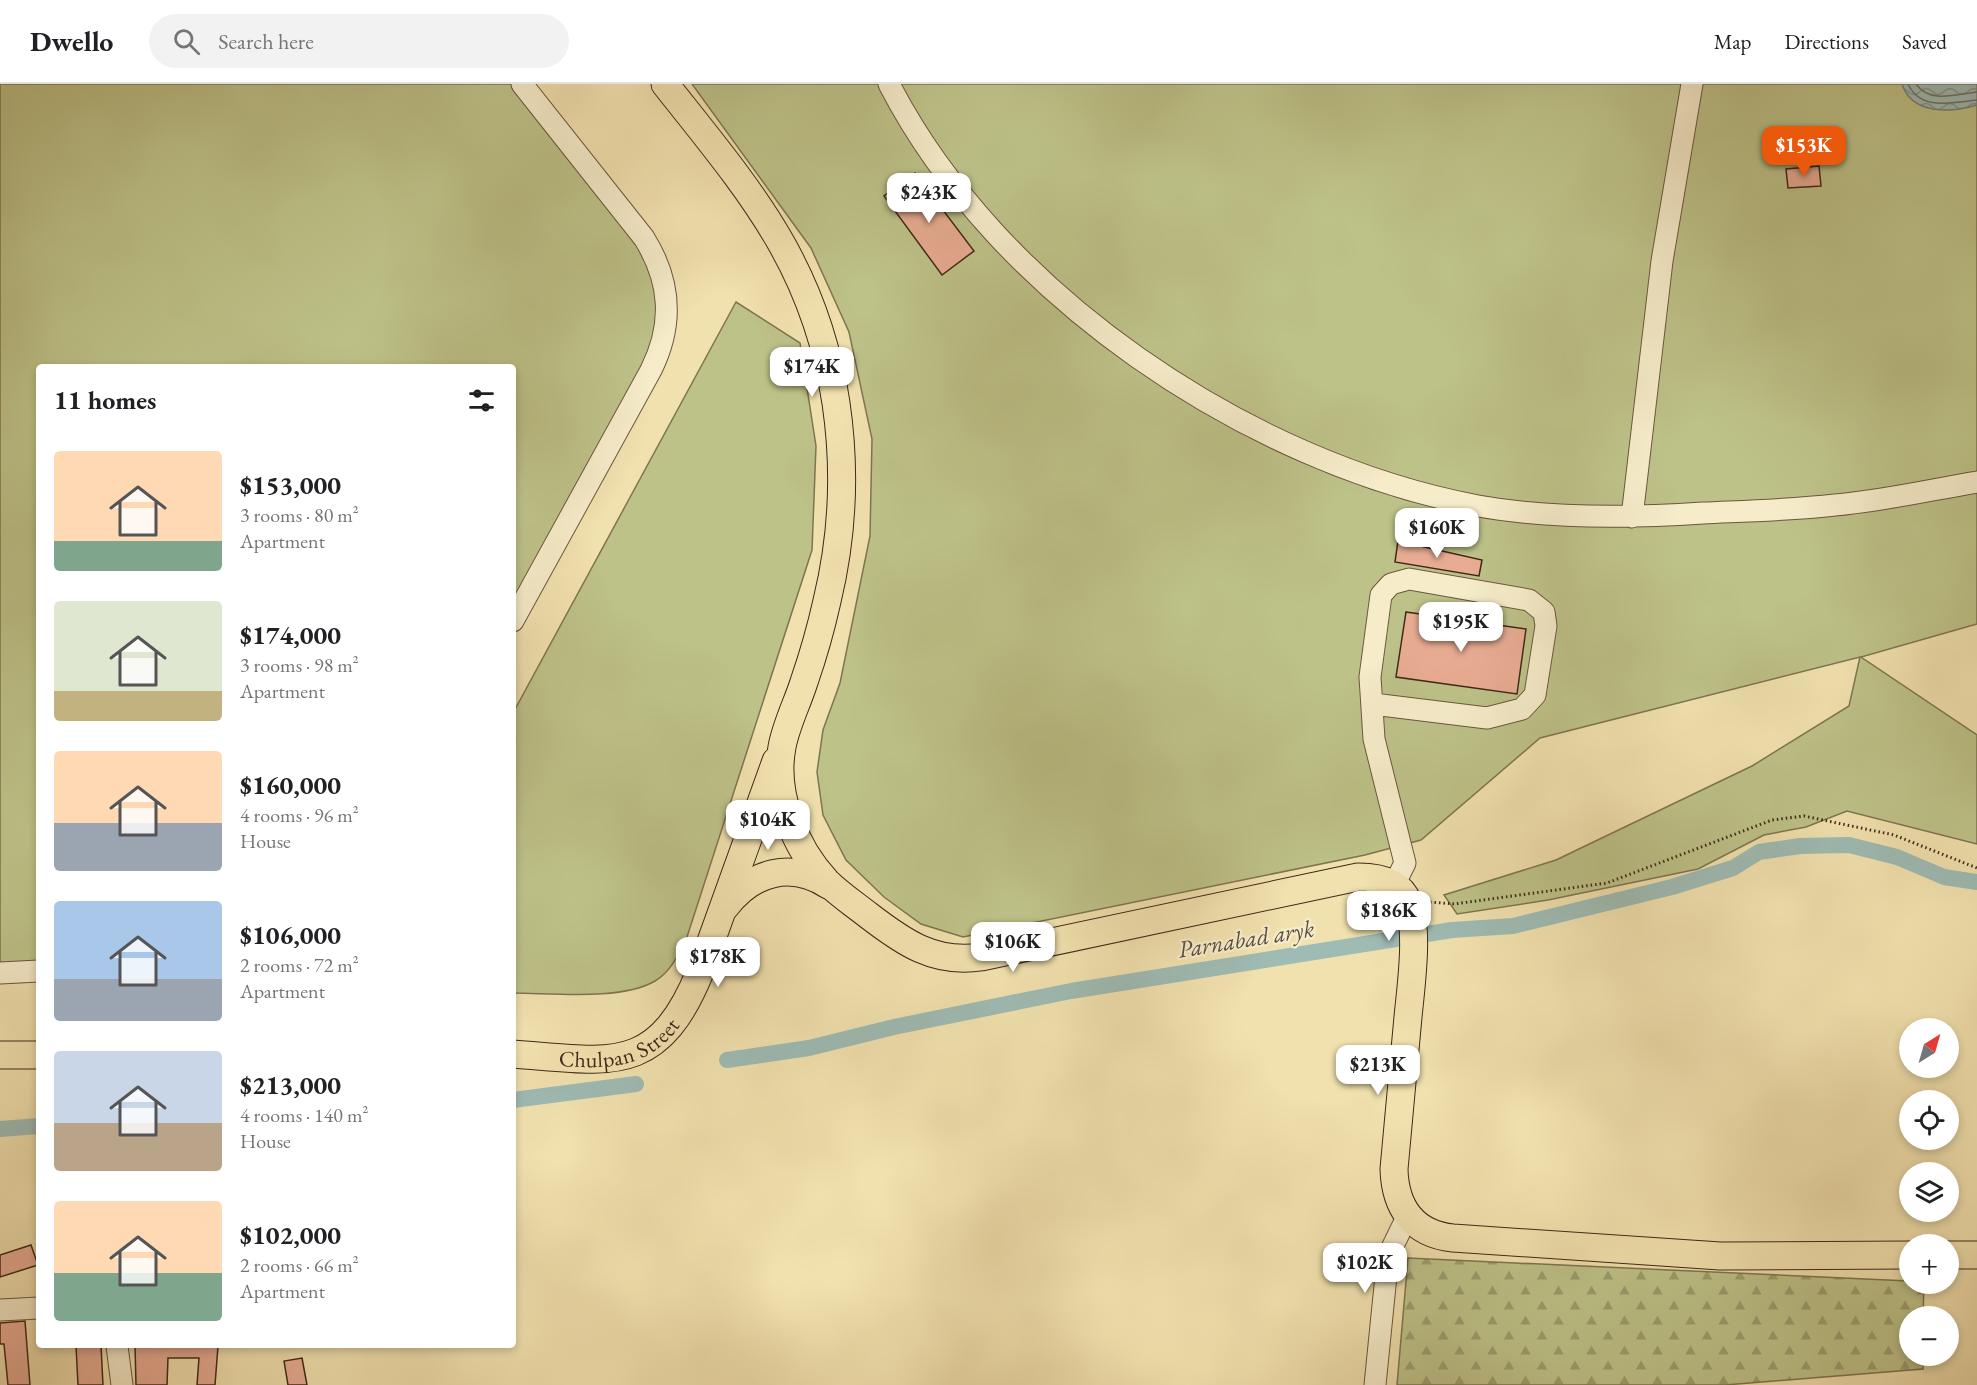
<!DOCTYPE html>
<meta charset="utf-8">
<style>
body{margin:0;font-family:"EB Garamond",serif;background:#f2f2f2;color:#202124;height:100vh;display:flex;flex-direction:column;font-size:22px;white-space:nowrap}
*{box-sizing:border-box;margin:0}
p{font-size:20px;color:#757577}
.icon{flex:none;width:33px;height:33px;fill:none;stroke:currentColor;stroke-width:2;stroke-linecap:round;stroke-linejoin:round}
.map{position:relative;flex:1;overflow:hidden}
.sheet{position:absolute;left:36px;top:280px;width:480px;height:984px;display:flex;flex-direction:column;background:#fff;border-radius:6px;box-shadow:0 3px 9px #0003}
.sheet>*{flex:none}
.needle{width:39px;rotate:37deg}
.fabs{position:absolute;left:1899px;top:934px;display:grid;gap:12px}
.fabs a{display:grid;place-items:center;width:60px;height:60px;border-radius:50%;background:#fff;box-shadow:0 3px 9px #0003;font-size:30px}
.price{position:absolute;translate:-50% -51px;padding:0 14px;border-radius:12px;background:#fff;color:#222;font-size:20px;line-height:39px;filter:drop-shadow(0 2px 3px #0008)}
.price::after{content:'';position:absolute;left:50%;top:36px;width:18px;height:14px;margin-left:-9px;background:inherit;clip-path:polygon(0 0,100% 0,50% 100%)}
.price.active{background:#ea580c;color:#fff}
ul{padding:0;list-style:none}
li{display:flex;align-items:center;gap:18px;height:150px;padding:0 18px}
li span{display:grid;place-items:center;flex:none;width:168px;height:120px;border-radius:6px;color:#555}
li>.icon{margin-inline-start:auto}
span .icon{width:72px;height:72px;fill:#fffc;stroke-width:1}
li b{font-size:26px}
h2{display:flex;justify-content:space-between;align-items:center;height:72px;padding:0 18px;font-size:26px}
header{display:flex;align-items:center;gap:36px;box-sizing:border-box;height:84px;padding:0 30px;background:#fff;border-bottom:2px solid #e0e0e0}
header strong{font-size:28px}
nav{display:flex;gap:33px;margin-inline-start:auto;font-size:21px}
.search{width:420px;height:54px;background:#f2f2f2;display:flex;align-items:center;gap:15px;box-sizing:border-box;padding:0 21px;border-radius:33px;color:#757577;font-size:22px}
.map>svg:first-child{display:block}
</style>
<header>
<strong>Dwello</strong>
<div class="search"><svg class="icon" aria-label="search" viewBox="0 0 24 24"><circle cx="10" cy="10" r="6"/><path d="M15 15l6 6"/></svg>Search here</div>
<nav><a>Map</a><a>Directions</a><a>Saved</a></nav>
</header>
<div class="map">
<svg width="1977" height="1301" viewBox="0 0 1977 1301">
<defs>
<pattern id="forest-firs" width="22" height="20" patternUnits="userSpaceOnUse" patternTransform="scale(1.5)"><rect width="22" height="20" fill="#bdc288"/><path d="M5 1l3.5 6h-7zM16 11l3.5 6h-7z" fill="#9b9e6e"/></pattern>
<pattern id="water-waves" width="16" height="10" patternUnits="userSpaceOnUse" patternTransform="scale(1.5)"><rect width="16" height="10" fill="#9ebbb4"/><path d="M0 5q4-4 8 0t8 0" fill="none" stroke="#829892"/></pattern>
</defs>
<rect width="100%" height="100%" fill="#f1e1ae"/>
<filter id="stains"><feTurbulence type="fractalNoise" baseFrequency=".00333" numOctaves="4"/><feColorMatrix values="0 0 0 0 .2 0 0 0 0 .09 0 0 0 0 .02 0 0 0 .5 -.17"/></filter>
<radialGradient id="worn" r=".72"><stop offset=".6" stop-color="#630" stop-opacity="0"/><stop offset="1" stop-color="#630" stop-opacity=".3"/></radialGradient>
<!-- green -->
<path fill="#bdc288" stroke="#7e7550" stroke-width="1.5" d="M0 0H514L642 162 657 189V254L513 525V284H39V881L0 883Z
M692 0H1977V540L1861 573 1977 651V760L1847 727 1806 743 1764 751 1698 785 1548 816 1457 830 1444 811 1556 776 1752 682 1849 622 1860 573 1540 654 1421 756 1365 771 963 853 921 840 884 813 846 776 823 731 817 688 823 646 840 599 870 452 872 355 849 248 811 164Z
M736 218 800 259 816 362 812 466 687 853C680 868 671 888 655 897 621 917 552 909 513 909V629Z"/>
<!-- forest -->
<path fill="url(#forest-firs)" stroke="#7e7550" stroke-width="1.5" d="M1408 1174 1909 1197 1910 1200H1924L1923 1233H1910V1272H1923V1285L1725 1301H1397Z"/>
<!-- water -->
<path fill="url(#water-waves)" stroke="#788076" stroke-width="1.5" d="M1902 0H1977V21C1951 29 1912 31 1902 0Z"/>
<g fill="none" stroke-linecap="round" stroke-linejoin="round">
<!-- shore -->
<path stroke="#6f7266" stroke-width="1.5" d="M1908 0C1921 28 1953 18 1977 16
M1916 0C1930 20 1957 10 1977 8"/>
<!-- canal -->
<path stroke="#9ebbb4" stroke-width="16" d="M727 976 809 964 894 943 1071 907 1452 846 1513 842 1672 803 1733 784 1759 768 1800 762 1849 761 1897 773 1944 793 1977 798
M513 1016 636 1000
M0 1045 39 1042"/>
</g>
<!-- building -->
<path fill="#e8ac93" stroke="#402819" stroke-width="1.5" d="M1819 82 1821 102 1788 104 1786 85Z
M915 89 974 167 942 191 884 112Z
M1398 457 1482 476 1479 492 1395 478Z
M1406 528 1526 545 1517 610 1396 593Z
M31 1161 38 1181 0 1193V1171Z
M25 1237 30 1301H8L4 1260H0V1239Z
M76 1262H101L103 1301H78Z
M135 1262H218L215 1301H197L199 1274H168L167 1301H136Z
M302 1274 307 1301H288L284 1277Z"/>
<g fill="none" stroke-linecap="round" stroke-linejoin="round">
<defs>
<path id="minor" d="M889 0C997 210 1248 379 1478 422 1551 435 1629 434 1703 429 1747 427 1791 426 1835 421 1882 417 1930 406 1977 398
M1632 433 1662 177 1692 0
M513 537 651 286C674 240 671 197 644 154L522 0
M1373 620 1487 634 1522 625 1535 611 1546 542 1544 528 1529 516 1409 495 1391 500 1381 511 1370 593 1374 655 1405 779 1394 801
M0 889 39 887
M0 1226 39 1224
M117 1262 122 1301
M1375 1301 1388 1172 1407 1133"/>
<g id="major">
<path d="M665 0C749 106 815 180 836 319 846 387 843 451 827 517 821 544 813 572 804 598 797 620 786 641 782 663 773 710 795 764 827 798 839 810 854 820 868 831 903 858 934 880 981 873L1358 793C1378 793 1400 797 1408 818 1419 846 1411 902 1408 933 1403 984 1399 1034 1394 1085 1395 1123 1413 1150 1453 1154L1720 1172 1910 1171"/>
<path d="M726 822C752 788 791 777 828 801"/>
<path id="s1" d="M513 970C610 977 657 993 700 888L776 677"/>
<path d="M0 971H39"/>
<path d="M1948 1171H1977"/>
</g>
</defs>
<!-- minor casing -->
<use href="#minor" stroke="#6c563e" stroke-width="23"/>
<!-- major casing -->
<use href="#major" stroke="#402819" stroke-width="29"/>
<!-- path -->
<path stroke="#402819" stroke-width="3" stroke-dasharray="1.5 3" stroke-linecap="butt" d="M1430 818 1454 820 1607 799 1772 736 1804 732 1894 751 1977 784"/>
<!-- minor -->
<use href="#minor" stroke="#f6ecca" stroke-width="21"/>
<!-- major -->
<use href="#major" stroke="#f1e1ae" stroke-width="27"/>
</g>
<g text-anchor="middle" stroke-width="4.5" stroke-linejoin="round" paint-order="stroke">
<!-- street labels -->
<g font-size="22" fill="#402819" stroke="#f6ecca">
<text dy="8" stroke="none"><textPath href="#s1" startOffset="110">Chulpan Street</textPath></text>
</g>
<!-- water labels -->
<g font-size="24" font-style="italic" fill="#584d40" stroke="#f6ecca">
<text transform="translate(1246 855) rotate(-9)" y="8">Parnabad aryk</text>
</g>
</g>
<rect width="100%" height="100%" filter="url(#stains)"/>
<rect width="100%" height="100%" fill="url(#worn)"/>
</svg>
<div class="fabs">
<a><svg class="needle" viewBox="-14 -14 28 28"><path d="M0-13l5 13h-10z" fill="#e53935"/><path d="M0 13l5-13h-10z" fill="#757577"/></svg></a>
<a><svg class="icon" aria-label="locate" viewBox="0 0 24 24"><circle cx="12" cy="12" r="6"/><path d="M12 2v4M12 18v4M2 12h4M18 12h4"/></svg></a>
<a><svg class="icon" aria-label="layers" viewBox="0 0 24 24"><path d="M12 4l9 5-9 5-9-5zM3 14l9 5 9-5"/></svg></a>
<a>+</a>
<a>−</a>
</div>
<b class="price active" style="left:1804px;top:93px">$153K</b>
<b class="price" style="left:929px;top:140px">$243K</b>
<b class="price" style="left:812px;top:314px">$174K</b>
<b class="price" style="left:1437px;top:475px">$160K</b>
<b class="price" style="left:1461px;top:569px">$195K</b>
<b class="price" style="left:768px;top:767px">$104K</b>
<b class="price" style="left:1389px;top:858px">$186K</b>
<b class="price" style="left:1013px;top:889px">$106K</b>
<b class="price" style="left:718px;top:904px">$178K</b>
<b class="price" style="left:1378px;top:1012px">$213K</b>
<b class="price" style="left:1365px;top:1210px">$102K</b>
<section class="sheet">
<h2>11 homes<svg class="icon" aria-label="filters" viewBox="0 0 24 24"><path d="M4 7h16M4 17h16"/><circle cx="9" cy="7" r="2"/><circle cx="15" cy="17" r="2"/></svg></h2>
<ul>
<li><span style="background:linear-gradient(#ffd9b3 75%,#7fa58c 0)"><svg class="icon" aria-label="home" viewBox="0 0 24 24"><path d="M3 11l9-7 9 7M6 9v11h12V9"/></svg></span><div><b>$153,000</b><p>3 rooms · 80 m²</p><p>Apartment</p></div></li>
<li><span style="background:linear-gradient(#dfe7d0 75%,#c2b280 0)"><svg class="icon" aria-label="home" viewBox="0 0 24 24"><path d="M3 11l9-7 9 7M6 9v11h12V9"/></svg></span><div><b>$174,000</b><p>3 rooms · 98 m²</p><p>Apartment</p></div></li>
<li><span style="background:linear-gradient(#ffd9b3 60%,#9aa5b1 0)"><svg class="icon" aria-label="home" viewBox="0 0 24 24"><path d="M3 11l9-7 9 7M6 9v11h12V9"/></svg></span><div><b>$160,000</b><p>4 rooms · 96 m²</p><p>House</p></div></li>
<li><span style="background:linear-gradient(#a9c7e8 65%,#9aa5b1 0)"><svg class="icon" aria-label="home" viewBox="0 0 24 24"><path d="M3 11l9-7 9 7M6 9v11h12V9"/></svg></span><div><b>$106,000</b><p>2 rooms · 72 m²</p><p>Apartment</p></div></li>
<li><span style="background:linear-gradient(#c9d6e8 60%,#b9a48a 0)"><svg class="icon" aria-label="home" viewBox="0 0 24 24"><path d="M3 11l9-7 9 7M6 9v11h12V9"/></svg></span><div><b>$213,000</b><p>4 rooms · 140 m²</p><p>House</p></div></li>
<li><span style="background:linear-gradient(#ffd9b3 60%,#7fa58c 0)"><svg class="icon" aria-label="home" viewBox="0 0 24 24"><path d="M3 11l9-7 9 7M6 9v11h12V9"/></svg></span><div><b>$102,000</b><p>2 rooms · 66 m²</p><p>Apartment</p></div></li>
</ul>
</section>
</div>
